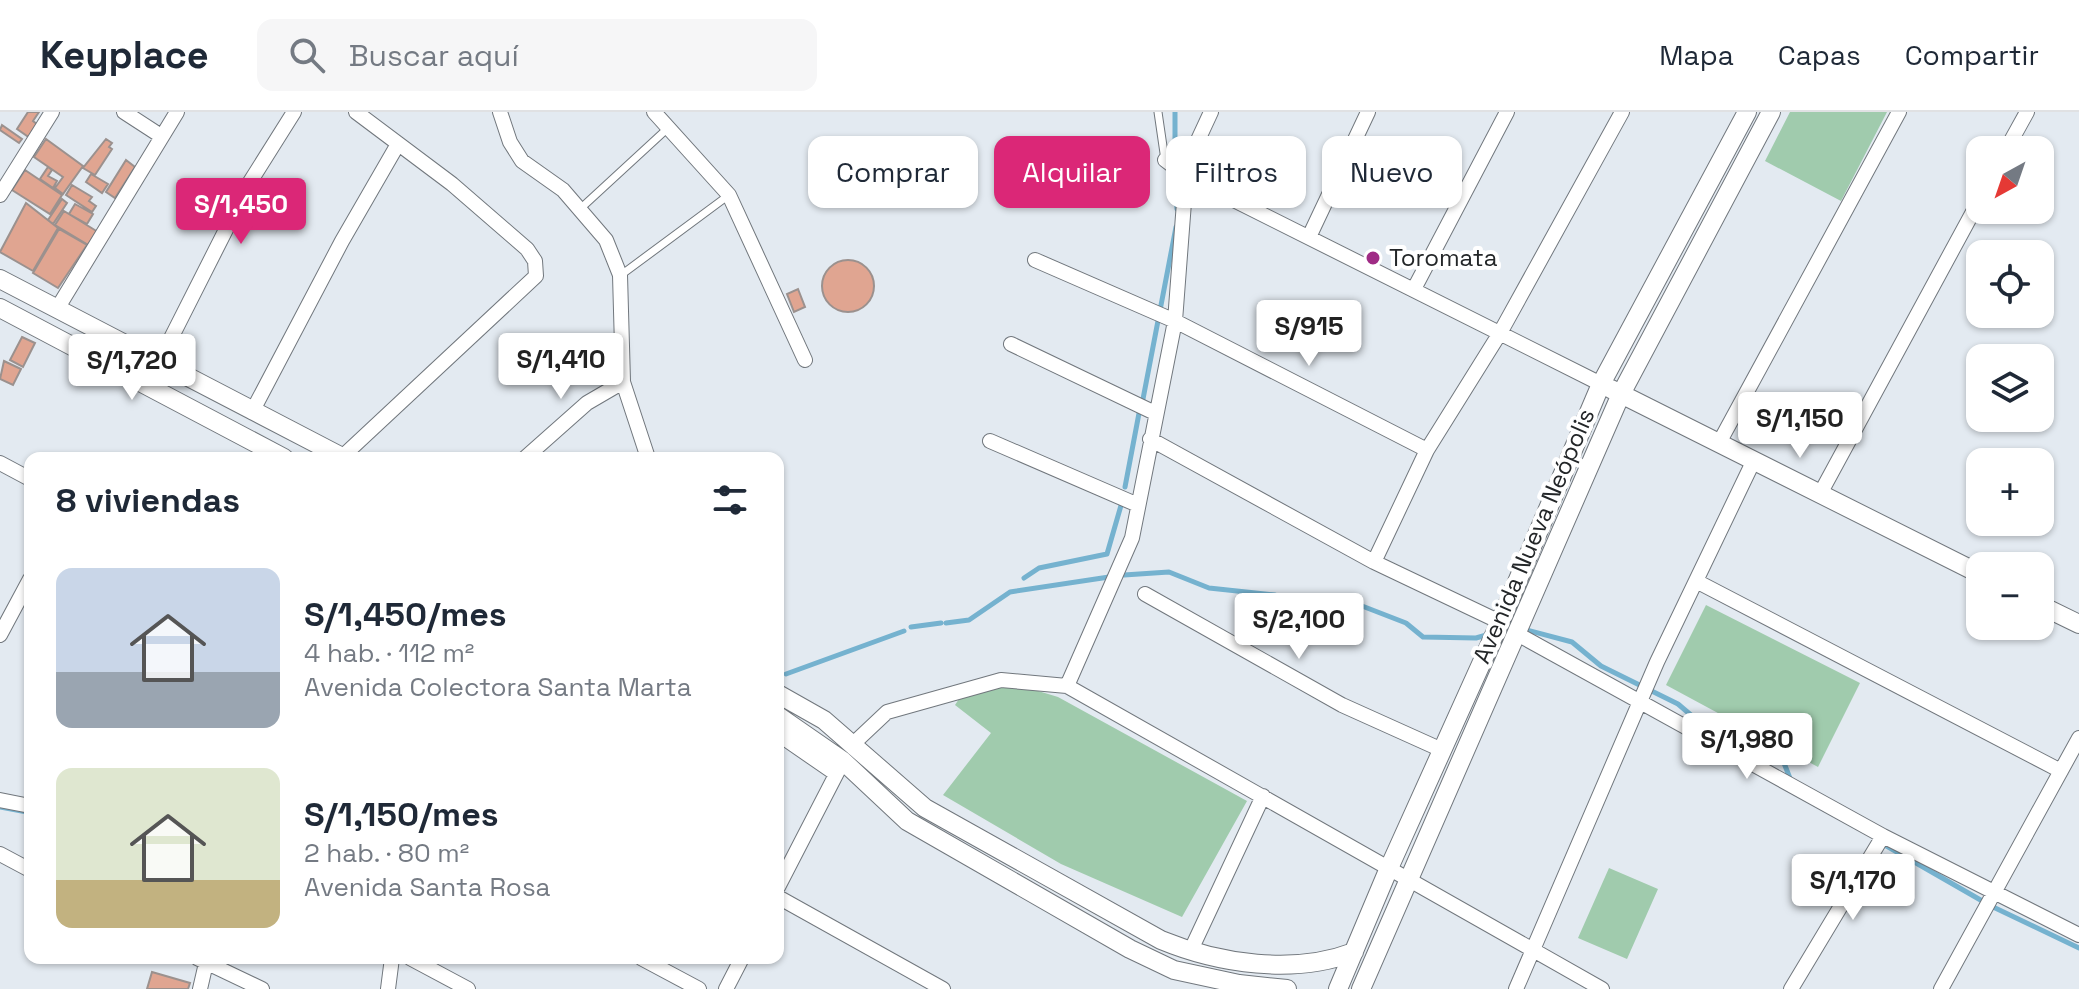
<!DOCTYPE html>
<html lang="es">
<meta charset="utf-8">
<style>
body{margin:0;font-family:"Space Grotesk",sans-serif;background:#f6f6f7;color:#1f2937;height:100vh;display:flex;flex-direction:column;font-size:30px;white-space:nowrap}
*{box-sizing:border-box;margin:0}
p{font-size:26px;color:#747a83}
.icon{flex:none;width:44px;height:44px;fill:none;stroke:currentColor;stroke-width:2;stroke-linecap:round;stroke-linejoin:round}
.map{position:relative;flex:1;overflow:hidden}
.details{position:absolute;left:24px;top:340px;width:760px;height:512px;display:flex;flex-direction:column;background:#fff;border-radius:16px;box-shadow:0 2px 6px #0004}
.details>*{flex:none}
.guide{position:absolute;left:808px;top:24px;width:760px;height:72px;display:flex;gap:16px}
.needle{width:52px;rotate:220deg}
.fabs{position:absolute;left:1966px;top:24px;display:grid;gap:16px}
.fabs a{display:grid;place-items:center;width:88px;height:88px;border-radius:16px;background:#fff;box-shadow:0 2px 6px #0004;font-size:40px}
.price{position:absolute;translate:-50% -68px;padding:0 18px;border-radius:8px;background:#fff;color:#222;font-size:26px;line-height:52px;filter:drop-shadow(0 2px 4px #0008)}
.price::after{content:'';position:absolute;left:50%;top:48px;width:24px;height:18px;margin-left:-12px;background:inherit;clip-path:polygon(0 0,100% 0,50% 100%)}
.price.current{background:#db2777;color:#fff}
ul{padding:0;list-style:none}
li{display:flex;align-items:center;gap:24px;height:200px;padding:0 32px}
li span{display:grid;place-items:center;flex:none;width:224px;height:160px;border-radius:16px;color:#555}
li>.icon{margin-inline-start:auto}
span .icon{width:96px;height:96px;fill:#fffc;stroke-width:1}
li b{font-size:34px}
h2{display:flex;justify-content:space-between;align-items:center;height:96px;padding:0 32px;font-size:34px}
.chip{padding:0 28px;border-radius:16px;background:#fff;box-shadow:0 2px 6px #0004;font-size:28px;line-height:72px}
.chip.current{background:#db2777;color:#fff}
header{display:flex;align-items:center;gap:48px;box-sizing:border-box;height:112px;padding:0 40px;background:#fff;border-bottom:2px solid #e0e1e3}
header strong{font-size:38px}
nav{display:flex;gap:44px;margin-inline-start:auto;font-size:28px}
.search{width:560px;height:72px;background:#f6f6f7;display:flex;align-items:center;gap:20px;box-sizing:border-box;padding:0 28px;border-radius:16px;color:#747a83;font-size:30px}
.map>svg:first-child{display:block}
</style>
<header>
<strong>Keyplace</strong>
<div class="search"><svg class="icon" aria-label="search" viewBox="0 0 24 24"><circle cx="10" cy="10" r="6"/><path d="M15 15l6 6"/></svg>Buscar aquí</div>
<nav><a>Mapa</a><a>Capas</a><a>Compartir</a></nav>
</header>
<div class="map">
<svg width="2079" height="877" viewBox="0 0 2079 877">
<rect width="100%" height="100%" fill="#e3eaf1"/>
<!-- green -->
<path fill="#a0cbad" d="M1790 0H1887L1841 89 1765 49Z
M1706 493 1860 571 1818 655 1666 573Z
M1012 571 1058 585 1247 689 1182 805 1061 752 943 683 991 621 955 593 966 576Z
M1609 756 1658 777 1627 847 1578 826Z"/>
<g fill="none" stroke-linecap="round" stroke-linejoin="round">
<!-- stream -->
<path stroke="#75b2cf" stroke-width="5" d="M1175 0V51
M1175 59 1177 97
M1143 287 1176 115
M1125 375 1140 296
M1124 463 1169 460 1209 476 1275 483 1286 492 1344 487 1406 511 1423 525 1476 526 1490 522
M1024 466 1039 456 1107 442 1122 390
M946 511 969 508 1010 480 1109 465
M911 515 941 511
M1523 517 1572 530 1601 554 1678 592 1705 615 1744 628 1762 645 1784 651 1791 669
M786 562 904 519
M0 695 27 700
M1883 732 1991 794 2079 836"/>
</g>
<!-- building -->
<path fill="#e0a591" stroke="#9b918e" stroke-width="2" d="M28 0H39L33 9 38 13 30 26 17 17Z
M2 13 22 27 19 31 0 18Z
M46 27 83 54 63 82 55 76 63 65 34 45Z
M106 27 112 31 109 35 112 37 95 63 83 56Z
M126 48 135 55 115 86 106 80Z
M48 55 52 58 48 64 57 69 53 76 40 67Z
M25 58 62 83 50 102 12 78Z
M91 62 108 72 102 81 86 70Z
M72 73 92 85 89 89 96 94 92 100 66 83Z
M62 87 67 91 53 112 48 108Z
M26 91 58 116 33 159 0 140Z
M75 92 93 102 87 112 69 102Z
M64 99 98 120 90 134 55 113Z
M59 117 87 133 58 176 33 161Z
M822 174a26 26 0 1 1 52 0a26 26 0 1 1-52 0Z
M798 177 805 195 794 200 787 182Z
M22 225 35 231 23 255 10 248Z
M4 249 21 257 13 273 0 267Z
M152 860 190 871 188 877H147Z"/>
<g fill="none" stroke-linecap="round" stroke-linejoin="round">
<defs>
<path id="service" d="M1158 0 1165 48
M580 97 668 16
M621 163 729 83"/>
<path id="minor" d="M124 0 161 24
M500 0 510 30 522 49 563 78 606 128 620 163 623 270 648 346
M654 0 729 83 805 248
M2006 38 2027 0
M1165 48 1186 64 1601 272
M0 83 52 0
M1309 125 1368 0
M1035 148 1175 209 1427 338
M1414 177 1507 0
M57 197 177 0
M1011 232 1155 301
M158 252 250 70 294 0
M252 300 342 129 398 32
M1150 327 1374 450 1500 510
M990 329 1138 393
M1719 331 1899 0
M342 345 536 164 535 149 527 137 452 72 356 0
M525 346 587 291 623 270
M0 351 30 367
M1820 382 1980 87
M1374 450 1427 338 1500 221 1622 0
M1696 469 2061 659
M1145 482 1342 593 1442 638
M0 523 30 467
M1519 523 1883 724 2079 823
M1067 574 1132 426 1175 209 1186 64 1192 41 1211 0
M778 622 836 662
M853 632 887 600 1001 568 1067 574 1602 877
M0 688 30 694
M0 742 30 758
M778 775 843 649
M778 785 943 877
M1190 840 1263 684
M197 846 262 877
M410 846 468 877
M641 846 699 877
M200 877 206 851
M388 877 392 846
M726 877 742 846
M1516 877 1657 550 1754 348
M1791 877 1883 724
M1941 877 2079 626"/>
<path id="tertiary" d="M0 167 344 346
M0 196 284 346
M1611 277 1980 462
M2040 493 2079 512
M778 582 824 608 925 696 1161 828C1219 852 1294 863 1354 840
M778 604 843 649 907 709 1130 837 1174 858 1239 872 1287 877
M1338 877 1389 756 1500 510 1601 272 1747 0
M1361 877 1621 282 1771 0"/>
</defs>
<!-- service casing -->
<use href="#service" stroke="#71777d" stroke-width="9"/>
<!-- minor casing -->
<use href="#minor" stroke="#71777d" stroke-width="16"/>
<!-- tertiary casing -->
<use href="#tertiary" stroke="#71777d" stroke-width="20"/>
<!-- service -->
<use href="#service" stroke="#fff" stroke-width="7"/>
<!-- minor -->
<use href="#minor" stroke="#fff" stroke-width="14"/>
<!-- tertiary -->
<use href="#tertiary" stroke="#fff" stroke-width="18"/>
</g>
<!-- markers -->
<circle fill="#9f2b85" stroke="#fff" stroke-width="3" cx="1373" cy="146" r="8"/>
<g text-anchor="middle" stroke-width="8" stroke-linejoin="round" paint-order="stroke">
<!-- poi labels -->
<g font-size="24" fill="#232628" stroke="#fff" text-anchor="start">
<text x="1389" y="154">Toromata</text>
</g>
<!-- street labels -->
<g font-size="24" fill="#232628" stroke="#fff">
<text transform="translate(1534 424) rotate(-67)" y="8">Avenida Nueva Neópolis</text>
</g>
</g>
</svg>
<div class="fabs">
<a><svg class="needle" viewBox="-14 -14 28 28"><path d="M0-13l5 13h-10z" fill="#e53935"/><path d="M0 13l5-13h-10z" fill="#747a83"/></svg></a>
<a><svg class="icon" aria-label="locate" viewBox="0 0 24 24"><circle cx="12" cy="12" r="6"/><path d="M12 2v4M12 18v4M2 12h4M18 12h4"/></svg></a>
<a><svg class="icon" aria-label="layers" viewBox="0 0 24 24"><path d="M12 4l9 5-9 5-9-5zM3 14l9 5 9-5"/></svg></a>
<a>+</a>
<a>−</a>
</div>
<b class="price current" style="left:241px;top:134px">S/1,450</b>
<b class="price" style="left:1309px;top:256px">S/915</b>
<b class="price" style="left:561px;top:289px">S/1,410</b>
<b class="price" style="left:132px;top:290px">S/1,720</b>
<b class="price" style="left:1800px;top:348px">S/1,150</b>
<b class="price" style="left:1299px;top:549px">S/2,100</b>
<b class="price" style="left:1747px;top:669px">S/1,980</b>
<b class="price" style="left:1853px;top:810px">S/1,170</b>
<div class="guide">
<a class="chip">Comprar</a>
<a class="chip current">Alquilar</a>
<a class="chip">Filtros</a>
<a class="chip">Nuevo</a>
</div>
<section class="details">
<h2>8 viviendas<svg class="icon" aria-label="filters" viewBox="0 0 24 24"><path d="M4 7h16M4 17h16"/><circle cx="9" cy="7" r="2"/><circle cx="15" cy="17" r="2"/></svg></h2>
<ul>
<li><span style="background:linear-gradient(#c9d6e8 65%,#9aa5b1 0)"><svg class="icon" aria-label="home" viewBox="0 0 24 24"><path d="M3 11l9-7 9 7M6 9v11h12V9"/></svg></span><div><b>S/1,450/mes</b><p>4 hab. · 112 m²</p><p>Avenida Colectora Santa Marta</p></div></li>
<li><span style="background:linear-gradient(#dfe7d0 70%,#c2b280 0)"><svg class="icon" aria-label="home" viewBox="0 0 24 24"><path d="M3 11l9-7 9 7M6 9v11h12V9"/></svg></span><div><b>S/1,150/mes</b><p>2 hab. · 80 m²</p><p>Avenida Santa Rosa</p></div></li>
</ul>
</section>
</div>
